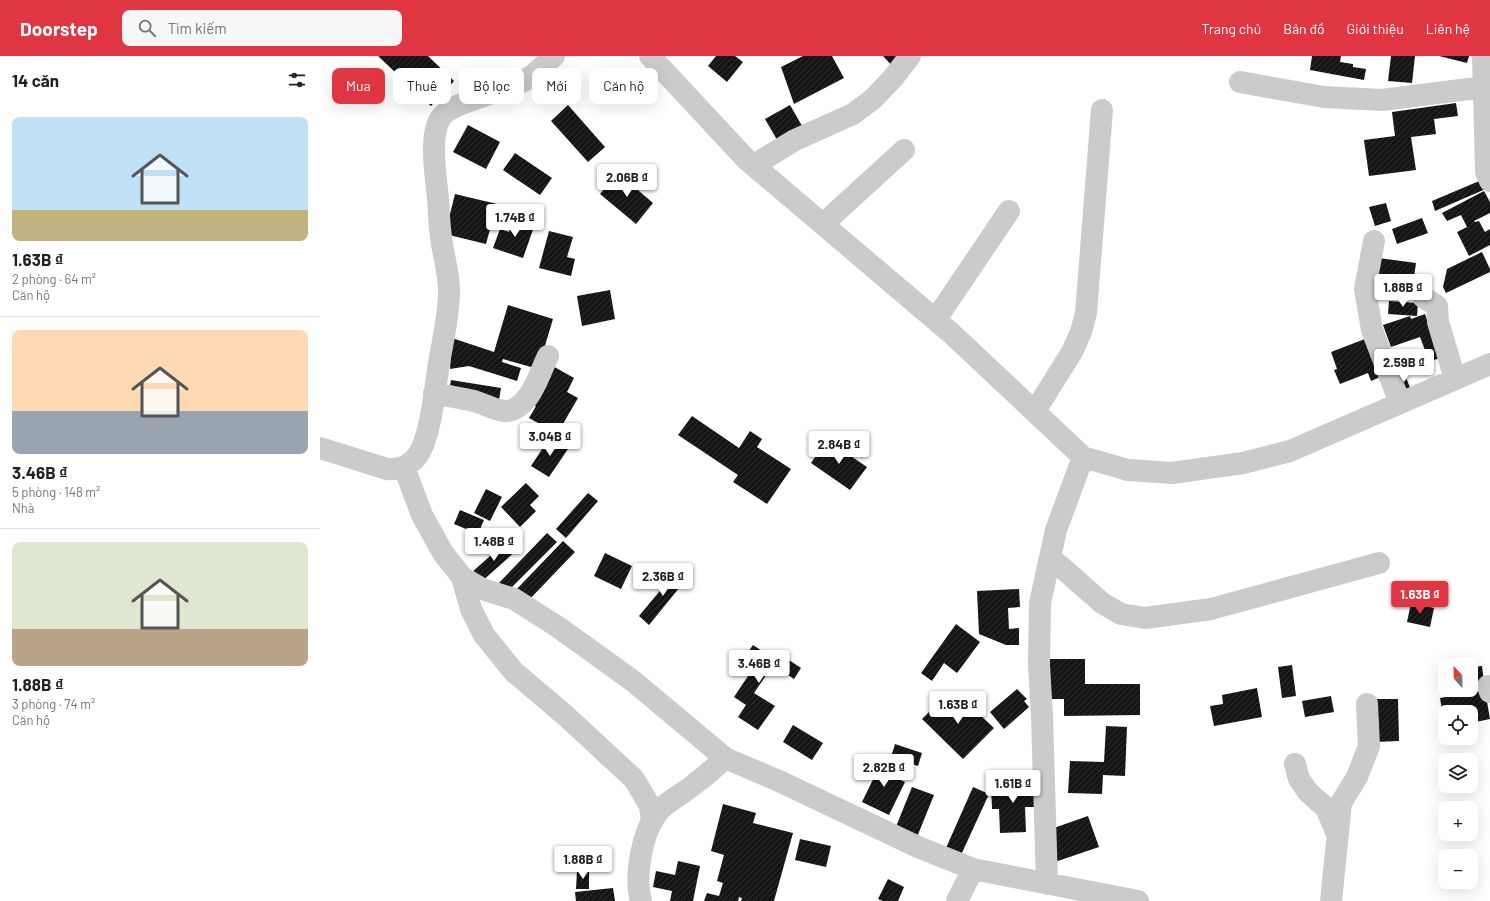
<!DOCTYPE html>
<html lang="vi">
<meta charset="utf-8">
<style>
body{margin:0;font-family:Barlow,sans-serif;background:#f6f6f6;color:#202124;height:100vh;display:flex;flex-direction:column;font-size:15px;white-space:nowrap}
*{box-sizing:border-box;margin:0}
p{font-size:13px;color:#757577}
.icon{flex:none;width:22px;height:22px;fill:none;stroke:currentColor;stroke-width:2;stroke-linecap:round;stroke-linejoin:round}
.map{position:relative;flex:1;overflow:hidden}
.side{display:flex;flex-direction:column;background:#fff;width:320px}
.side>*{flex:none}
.guide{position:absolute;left:12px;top:12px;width:380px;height:36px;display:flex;gap:8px}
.needle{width:26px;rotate:338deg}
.buttons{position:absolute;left:1118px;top:601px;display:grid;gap:8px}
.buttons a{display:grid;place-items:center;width:40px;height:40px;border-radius:8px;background:#fff;box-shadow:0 4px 16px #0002;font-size:20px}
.price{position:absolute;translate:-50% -34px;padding:0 9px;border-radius:4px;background:#fff;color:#222;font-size:13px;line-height:26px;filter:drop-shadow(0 1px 2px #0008)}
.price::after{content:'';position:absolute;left:50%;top:24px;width:12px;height:9px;margin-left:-6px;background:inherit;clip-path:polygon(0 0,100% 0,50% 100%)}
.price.on{background:#e03641;color:#fff}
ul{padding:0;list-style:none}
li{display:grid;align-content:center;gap:8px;height:212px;padding:0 12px}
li+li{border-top:1px solid #e0e0e0}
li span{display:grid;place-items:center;height:124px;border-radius:8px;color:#555}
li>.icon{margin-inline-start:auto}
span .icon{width:72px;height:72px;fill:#fffc;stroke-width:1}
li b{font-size:17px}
h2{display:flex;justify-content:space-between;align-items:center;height:48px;padding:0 12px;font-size:17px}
.pill{padding:0 14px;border-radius:8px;background:#fff;box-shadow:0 4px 16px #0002;font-size:14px;line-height:36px}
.pill.on{background:#e03641;color:#fff}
header{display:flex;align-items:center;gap:24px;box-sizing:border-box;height:56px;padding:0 20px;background:#e03641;color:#fff}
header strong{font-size:19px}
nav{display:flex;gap:22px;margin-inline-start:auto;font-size:14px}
.search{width:280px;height:36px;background:#f6f6f6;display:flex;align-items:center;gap:10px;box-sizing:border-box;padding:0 14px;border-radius:8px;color:#757577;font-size:15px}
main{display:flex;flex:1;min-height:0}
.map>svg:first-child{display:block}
</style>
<header>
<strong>Doorstep</strong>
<div class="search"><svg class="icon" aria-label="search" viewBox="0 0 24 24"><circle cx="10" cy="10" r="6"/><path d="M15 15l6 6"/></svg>Tìm kiếm</div>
<nav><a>Trang chủ</a><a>Bản đồ</a><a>Giới thiệu</a><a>Liên hệ</a></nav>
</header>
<main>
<section class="side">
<h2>14 căn<svg class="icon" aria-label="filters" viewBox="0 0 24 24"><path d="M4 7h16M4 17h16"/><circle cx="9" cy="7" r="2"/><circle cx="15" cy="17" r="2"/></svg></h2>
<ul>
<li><span style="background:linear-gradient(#bfe0f5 75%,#c2b280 0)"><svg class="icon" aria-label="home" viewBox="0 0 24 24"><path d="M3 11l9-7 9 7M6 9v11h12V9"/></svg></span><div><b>1.63B ₫</b><p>2 phòng · 64 m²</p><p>Căn hộ</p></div></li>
<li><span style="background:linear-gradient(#ffd9b3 65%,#9aa5b1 0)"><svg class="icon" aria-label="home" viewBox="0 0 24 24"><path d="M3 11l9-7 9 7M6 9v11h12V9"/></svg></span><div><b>3.46B ₫</b><p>5 phòng · 148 m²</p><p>Nhà</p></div></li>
<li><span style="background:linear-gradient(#dfe7d0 70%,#b9a48a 0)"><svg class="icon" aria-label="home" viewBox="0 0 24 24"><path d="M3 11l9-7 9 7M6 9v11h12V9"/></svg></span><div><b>1.88B ₫</b><p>3 phòng · 74 m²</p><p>Căn hộ</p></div></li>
</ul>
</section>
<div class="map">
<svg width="1170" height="845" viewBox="0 0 1170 845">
<defs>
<pattern id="building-hatch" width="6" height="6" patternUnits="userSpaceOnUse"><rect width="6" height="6" fill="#151515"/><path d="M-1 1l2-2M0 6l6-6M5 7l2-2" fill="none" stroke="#2f2f2f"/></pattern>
</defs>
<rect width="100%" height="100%" fill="#fff"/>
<!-- building -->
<path fill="url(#building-hatch)" d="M58 0H108L134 25 111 50Z
M396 0H415L423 6 407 26 388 10Z
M483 0H512L524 22 474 48 461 11Z
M563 0H582L575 13Z
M992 0H1021L1020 6 1033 8V11L1046 13 1044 24 990 14Z
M1071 0H1095L1092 27 1068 25Z
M1119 0H1149L1147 7Z
M1136 47 1138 60 1114 63 1116 78 1091 81 1096 114 1049 120 1044 84 1075 80 1072 56Z
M248 49 285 91 268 106 231 65Z
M470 49 485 75 460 89 445 63Z
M148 69 180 86 166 113 133 96Z
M195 97 232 122 220 139 183 114Z
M298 117 333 147 316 168 280 138Z
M1164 123 1168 132 1115 155 1112 145Z
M1164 135 1170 146V157L1154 165 1155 166 1159 165 1165 176 1170 173V189L1149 200 1137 176 1147 171 1141 159 1127 165 1122 157Z
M135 138 177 148 166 188 125 178Z
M1066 147 1071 165 1055 170 1049 151Z
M195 161 215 168 203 202 173 192 180 173 189 176Z
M1102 162 1108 177 1077 188 1072 173Z
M229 175 253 181 247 201 255 203 251 220 219 212Z
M1162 196 1170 213V216L1126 237 1123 231 1127 213Z
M1059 202 1096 207 1093 228 1072 225 1070 242 1053 240Z
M290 234 295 263 262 270 257 240Z
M1069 245 1098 247 1097 260 1068 258Z
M188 249 233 263 218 313 183 303 182 306 201 312 197 325 149 310 130 313 132 282 174 296Z
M1105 258 1120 302 1111 305 1108 297H1106L1100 281 1071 291 1063 269 1090 260 1091 263Z
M1050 281 1065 319 1051 325 1048 317 1020 328 1014 314 1017 313 1011 296Z
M231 309 254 322 247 336 258 342 240 373 229 367 227 372 209 362 216 350 210 347Z
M1085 319 1093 339 1074 324Z
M131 324 181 332 179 344 129 336Z
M372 360 419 392 430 375 442 383 437 391 471 413 447 448 413 426 418 419 358 379Z
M230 381 248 393 229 421 211 410Z
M507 384 547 411 530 434 491 407Z
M206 427 219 440 210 449 216 455 200 471 181 451Z
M166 433 182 441 170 465 154 457Z
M268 437 278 445 246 482 236 473Z
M140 454 164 464 158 478 134 468Z
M227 477 237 486 186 537 177 529Z
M187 485 196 495 160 527 151 517Z
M243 485 255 496 205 548 193 537Z
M285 497 312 510 301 533 274 520Z
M358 513 368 521 329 569 319 560Z
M699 533 700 551 688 552 689 573 699 572V589H686L659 578 657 535Z
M1091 547 1114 552 1110 571 1087 566Z
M636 568 660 586 637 617 624 607 612 625 601 617Z
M433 589 456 604 460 598 481 612 474 623 453 609 434 637 455 650 438 674 418 661 426 649 414 641 428 620 417 612Z
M724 603H765V628H820V659L744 660V643H724Z
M972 609 976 640 962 642 958 611Z
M1162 610 1164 626 1151 628V611Z
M1125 614V631H1123L1121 615Z
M937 632 942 661 894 670 890 650 903 648 902 639Z
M697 633 707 643 704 645 709 651 684 673 670 656Z
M1165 634 1170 663 1151 667V656H1125L1124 667 1120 642Z
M629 636 641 649 645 645 674 672 643 703 602 663Z
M1011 640 1014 656 985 661 982 645Z
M1055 643H1078L1079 685 1056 686Z
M473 669 503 687 492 704 463 686Z
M786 670 807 671 805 720 783 719 782 738 748 737 750 705 784 706Z
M575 688 602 697 598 710 571 701Z
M564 701 576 707 570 719 585 726 569 759 542 746Z
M716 726 717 751H705L706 776 680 777 679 753H672L671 728Z
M592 731 614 739 595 786 573 778Z
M653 731 669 738 641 799 626 792Z
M403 748 436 757 433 767 473 777 454 845H421L422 842 419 841 418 845H384L387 837 399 840 403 827 397 825 404 799 391 795Z
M768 760 779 791 729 808 728 774Z
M480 783 511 790 506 811 475 804Z
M358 805 380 810 373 845H350L352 835 333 831 336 815 355 819Z
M257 815H269V833H256Z
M568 823 584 831 578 845H563L558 843Z
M293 832 295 845H256L255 836Z"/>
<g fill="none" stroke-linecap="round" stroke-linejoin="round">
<!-- minor -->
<path stroke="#cbcbcb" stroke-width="22" d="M330 0 426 103 631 277 763 401 808 414 852 417 923 407 970 395 1170 308
M1163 0 1166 116 1170 125
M920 26 1004 41 1062 44 1164 31
M434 109 475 84 533 58 553 43 573 22 590 0
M503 168 584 94
M1054 185 1045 233 1052 274 1080 347
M1103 241 1117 250 1118 266 1135 323
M616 263 689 155
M114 337C127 340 141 342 154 345 175 351 188 366 207 342 215 333 222 312 228 300
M715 355 752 296 761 276 766 257 782 54
M0 392 67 413C79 414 91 409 98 399 111 380 115 331 119 307 123 284 129 259 129 235 129 216 123 199 121 181 119 168 119 155 118 142 116 122 109 81 120 63 124 56 132 52 139 49L202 26 213 19 234 0
M84 411 102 459 123 497 142 521 162 533 194 543 238 571 313 625 405 702 459 725 598 791 653 813 818 845
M730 501 782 547 801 558 825 562 891 553 1059 507
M142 521 151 553 164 579 194 616 246 660 314 723 330 750 332 766
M1168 630 1170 636
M975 708 979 723 988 736 1006 752 1017 778
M727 828 722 660 719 609 720 547 736 474 763 401
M321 845C314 821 322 776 338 756 348 744 365 737 377 726 387 719 396 710 405 702
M637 845 653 813
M1011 845 1021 747 1037 721 1049 690 1047 648"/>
</g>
</svg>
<div class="buttons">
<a><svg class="needle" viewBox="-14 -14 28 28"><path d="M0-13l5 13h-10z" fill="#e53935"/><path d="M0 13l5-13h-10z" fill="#757577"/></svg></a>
<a><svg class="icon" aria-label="locate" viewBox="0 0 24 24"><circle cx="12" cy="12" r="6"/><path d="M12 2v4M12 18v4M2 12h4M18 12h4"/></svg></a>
<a><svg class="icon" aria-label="layers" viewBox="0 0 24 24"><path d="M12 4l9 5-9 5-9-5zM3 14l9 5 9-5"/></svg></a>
<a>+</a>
<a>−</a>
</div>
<b class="price" style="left:307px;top:142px">2.06B ₫</b>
<b class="price" style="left:195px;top:182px">1.74B ₫</b>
<b class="price" style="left:1083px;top:252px">1.88B ₫</b>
<b class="price" style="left:1084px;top:327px">2.59B ₫</b>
<b class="price" style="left:230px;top:401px">3.04B ₫</b>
<b class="price" style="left:519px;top:409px">2.84B ₫</b>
<b class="price" style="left:174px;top:506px">1.48B ₫</b>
<b class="price" style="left:343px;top:541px">2.36B ₫</b>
<b class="price on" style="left:1100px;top:559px">1.63B ₫</b>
<b class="price" style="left:439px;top:628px">3.46B ₫</b>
<b class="price" style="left:638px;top:669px">1.63B ₫</b>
<b class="price" style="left:564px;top:732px">2.82B ₫</b>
<b class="price" style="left:693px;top:748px">1.61B ₫</b>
<b class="price" style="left:263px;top:824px">1.88B ₫</b>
<div class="guide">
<a class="pill on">Mua</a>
<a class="pill">Thuê</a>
<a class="pill">Bộ lọc</a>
<a class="pill">Mới</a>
<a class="pill">Căn hộ</a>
</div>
</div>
</main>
